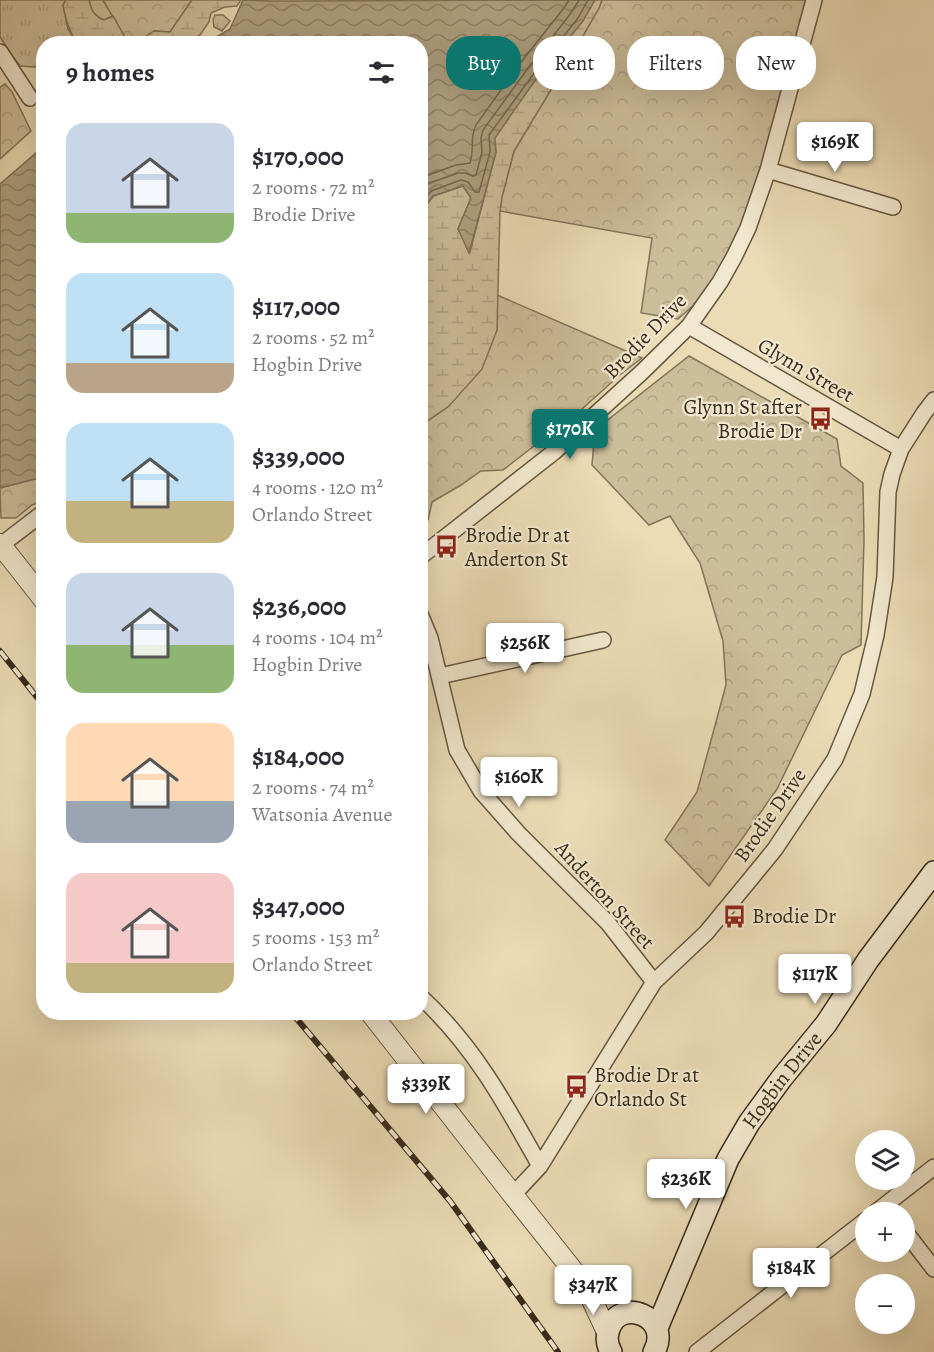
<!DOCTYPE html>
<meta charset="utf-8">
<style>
body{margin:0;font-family:Alegreya,serif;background:#f7f7f7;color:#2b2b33;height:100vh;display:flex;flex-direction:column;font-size:22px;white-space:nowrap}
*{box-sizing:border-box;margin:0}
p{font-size:20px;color:#7c7c81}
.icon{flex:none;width:33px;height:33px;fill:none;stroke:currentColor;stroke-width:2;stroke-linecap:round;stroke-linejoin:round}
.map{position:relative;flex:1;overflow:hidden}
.side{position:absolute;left:36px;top:36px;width:392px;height:984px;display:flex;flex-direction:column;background:#fff;border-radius:24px;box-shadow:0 6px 24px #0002}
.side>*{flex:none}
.top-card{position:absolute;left:446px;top:36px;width:398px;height:54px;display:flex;gap:12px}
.tools{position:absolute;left:855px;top:1130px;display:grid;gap:12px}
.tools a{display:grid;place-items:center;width:60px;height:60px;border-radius:50%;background:#fff;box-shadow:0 6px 24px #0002;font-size:30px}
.price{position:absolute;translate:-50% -51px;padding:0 14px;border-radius:6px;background:#fff;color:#222;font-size:20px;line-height:39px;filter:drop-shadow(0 2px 3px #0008)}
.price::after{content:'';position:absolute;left:50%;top:36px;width:18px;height:14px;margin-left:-9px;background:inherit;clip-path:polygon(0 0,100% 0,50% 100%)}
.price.selected{background:#0f766e;color:#fff}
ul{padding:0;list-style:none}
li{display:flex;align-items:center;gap:18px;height:150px;padding:0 30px}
li span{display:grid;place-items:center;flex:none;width:168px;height:120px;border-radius:18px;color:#555}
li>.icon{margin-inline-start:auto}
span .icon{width:72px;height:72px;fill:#fffc;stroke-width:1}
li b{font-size:26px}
h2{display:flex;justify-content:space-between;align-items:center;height:72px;padding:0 30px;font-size:26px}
.pill{padding:0 21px;border-radius:24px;background:#fff;box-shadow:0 6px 24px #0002;font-size:21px;line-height:54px}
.pill.selected{background:#0f766e;color:#fff}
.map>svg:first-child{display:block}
</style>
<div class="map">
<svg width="934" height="1352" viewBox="0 0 934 1352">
<defs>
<pattern id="grass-tufts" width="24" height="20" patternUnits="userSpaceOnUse" patternTransform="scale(1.5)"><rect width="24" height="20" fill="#cdbe9b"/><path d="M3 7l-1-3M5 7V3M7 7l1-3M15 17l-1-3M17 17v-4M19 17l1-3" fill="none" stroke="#b1a385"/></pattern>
<pattern id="forest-crowns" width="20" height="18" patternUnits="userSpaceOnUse" patternTransform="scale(1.5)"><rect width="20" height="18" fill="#cdbe9b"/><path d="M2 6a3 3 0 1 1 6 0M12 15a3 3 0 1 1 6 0" fill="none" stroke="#b1a385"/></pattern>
<pattern id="wetland-marsh" width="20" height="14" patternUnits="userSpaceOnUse" patternTransform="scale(1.5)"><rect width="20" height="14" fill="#cdbe9b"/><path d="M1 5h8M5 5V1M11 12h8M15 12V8" fill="none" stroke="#b1a385"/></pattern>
<pattern id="water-waves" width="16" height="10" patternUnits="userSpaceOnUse" patternTransform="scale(1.5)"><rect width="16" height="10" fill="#aea080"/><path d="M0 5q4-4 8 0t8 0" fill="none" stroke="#8f8368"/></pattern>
</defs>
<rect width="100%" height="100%" fill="#ebdcb5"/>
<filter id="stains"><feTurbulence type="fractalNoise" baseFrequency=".00333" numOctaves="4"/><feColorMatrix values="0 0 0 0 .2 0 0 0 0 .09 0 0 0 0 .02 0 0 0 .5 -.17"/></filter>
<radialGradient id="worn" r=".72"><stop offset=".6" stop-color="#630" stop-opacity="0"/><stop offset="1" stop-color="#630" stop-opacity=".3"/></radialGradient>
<!-- grass -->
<path fill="url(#grass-tufts)" stroke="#82745a" stroke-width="1.5" d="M0 0H66L63 5 68 29 75 40 70 43 44 44 43 62 35 67 20 66 11 54 0 37Z
M89 0H103L113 16 104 20C94 16 91 10 89 0Z"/>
<!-- forest -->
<path fill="url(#forest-crowns)" stroke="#82745a" stroke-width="1.5" d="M103 0H192L170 32 154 31 136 44 128 43Z
M602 0H814L768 170 720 282 678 319 641 313 652 238 500 211 502 197 514 151 576 48 599 8Z
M5 84 12 92 31 131 0 159V87Z
M497 295 642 358 621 374 582 409 503 470 481 471 461 485 432 502 428 520 420 528V426L449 406 497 330Z
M689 356 837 439 841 466 863 483 864 540 861 645 842 655 777 789 709 886 665 840 697 792 726 685 723 641 700 563 670 516 649 525 592 465 595 430Z
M43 477V501L32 505 16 518H1L0 488Z"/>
<!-- wetland -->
<path fill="url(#wetland-marsh)" stroke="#82745a" stroke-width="1.5" d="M66 0H89C91 10 94 16 104 20L113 16 128 43H85L75 40C68 28 65 18 63 5Z
M192 0H241L237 6 225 7 211 13 209 22 200 35 185 43H136L154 31 170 32Z
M591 0H602L599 8 576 48 514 151 502 197 500 211 497 330 482 369 449 406 420 426V214L433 196 463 186 471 198 458 229 470 252 496 152 494 138Z
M215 15H223L230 21 222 31 214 27 213 20Z"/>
<!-- water -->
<path fill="url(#water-waves)" stroke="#7f7157" stroke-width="1.5" d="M243 0 272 1 595 0 583 21 536 79 495 138 496 152 469 253 458 229 471 198 463 186 433 196 420 214V44L206 43 230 29Z
M43 147V477L0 488V184Z"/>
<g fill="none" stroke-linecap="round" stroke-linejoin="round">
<!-- shore -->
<path stroke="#73664d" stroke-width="1.5" d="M420 178 456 165 470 163C475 148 469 139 476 125L518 66 564 8 569 0
M420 192 427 184 458 173H465L473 176 476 175 482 152 481 138 483 130 526 71 571 13 579 0
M420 204 431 191 461 180 468 182 475 192H479L490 152 489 135 532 76 578 18 588 0"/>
<defs>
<path id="minor" d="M0 52 30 98
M768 170 893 207
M689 326 901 449
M1 545 44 512
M420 557 554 452 642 372 689 326 720 282 734 257 748 228 768 170 814 0
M420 614 430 638 457 750 481 791 518 833 608 923 654 982
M440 676 603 640
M420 996C474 1046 505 1103 540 1166
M513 1195 540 1166 654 982 706 933 753 876 775 849 835 759 862 694 876 635 885 577 888 492 892 474 901 449 924 413 934 400
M876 1212 934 1167
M904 1230 934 1269
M697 1352 866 1220"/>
<path id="tertiary" d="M0 544 44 600
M370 1012 513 1195 586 1287 607 1332"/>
<g id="secondary">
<path id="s1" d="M657 1328 728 1159 749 1123 781 1079 826 1024 868 960 934 872"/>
<path d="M611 1352C607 1345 606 1337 609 1329 620 1296 673 1317 654 1352"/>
</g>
</defs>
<!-- minor casing -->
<use href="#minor" stroke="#655741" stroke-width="18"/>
<!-- tertiary casing -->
<use href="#tertiary" stroke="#655741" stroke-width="22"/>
<!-- secondary casing -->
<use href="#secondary" stroke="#382b1a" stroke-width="24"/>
<!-- minor -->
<use href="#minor" stroke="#f2e8cf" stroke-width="15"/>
<!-- tertiary -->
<use href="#tertiary" stroke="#f2e8cf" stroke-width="20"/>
<!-- secondary -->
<use href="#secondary" stroke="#f2e8cf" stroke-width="21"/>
<defs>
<path id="rail" d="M0 651 44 706
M291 1012 450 1201 558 1352"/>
</defs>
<!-- rail casing -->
<use href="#rail" stroke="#382b1a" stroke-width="6"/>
<!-- rail -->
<use href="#rail" stroke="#f2e8cf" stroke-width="4" stroke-dasharray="11" stroke-linecap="butt"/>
</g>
<!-- icons -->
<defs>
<symbol id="bus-bare" viewBox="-9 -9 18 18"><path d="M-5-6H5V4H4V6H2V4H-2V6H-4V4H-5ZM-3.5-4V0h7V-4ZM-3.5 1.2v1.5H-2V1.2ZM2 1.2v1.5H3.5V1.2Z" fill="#8f2418" stroke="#f2e8cf" stroke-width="2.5" paint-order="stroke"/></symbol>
</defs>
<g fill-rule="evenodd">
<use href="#bus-bare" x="804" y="402" width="33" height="33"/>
<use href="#bus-bare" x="430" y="530" width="33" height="33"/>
<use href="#bus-bare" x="718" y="900" width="33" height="33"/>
<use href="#bus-bare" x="560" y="1070" width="33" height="33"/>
</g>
<g text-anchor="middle" stroke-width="4.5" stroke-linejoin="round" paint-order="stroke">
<!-- street labels -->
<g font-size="21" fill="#382b1a" stroke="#f2e8cf">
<text transform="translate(645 336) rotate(-46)" y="7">Brodie Drive</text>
<text transform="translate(806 370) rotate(30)" y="7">Glynn Street</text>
<text transform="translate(770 815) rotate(-55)" y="7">Brodie Drive</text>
<text transform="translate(605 895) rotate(48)" y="7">Anderton Street</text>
<text dy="7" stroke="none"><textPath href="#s1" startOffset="279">Hogbin Drive</textPath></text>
</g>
<!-- poi labels -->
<g font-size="21" fill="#382b1a" stroke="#f2e8cf" text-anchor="start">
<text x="802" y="414" text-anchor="end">Glynn St after<tspan x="802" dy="24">Brodie Dr</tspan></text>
<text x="465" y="542">Brodie Dr at<tspan x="465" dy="24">Anderton St</tspan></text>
<text x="752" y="923">Brodie Dr</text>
<text x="594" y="1082">Brodie Dr at<tspan x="594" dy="24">Orlando St</tspan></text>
</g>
</g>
<rect width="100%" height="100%" filter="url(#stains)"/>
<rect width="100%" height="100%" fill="url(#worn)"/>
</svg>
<div class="tools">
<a><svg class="icon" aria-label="layers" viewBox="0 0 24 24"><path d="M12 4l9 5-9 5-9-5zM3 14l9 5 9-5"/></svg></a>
<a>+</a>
<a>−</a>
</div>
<b class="price" style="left:835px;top:173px">$169K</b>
<b class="price selected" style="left:570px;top:460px">$170K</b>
<b class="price" style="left:525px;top:674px">$256K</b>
<b class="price" style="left:519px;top:808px">$160K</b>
<b class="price" style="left:815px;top:1005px">$117K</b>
<b class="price" style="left:426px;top:1115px">$339K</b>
<b class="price" style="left:686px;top:1210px">$236K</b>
<b class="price" style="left:791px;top:1299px">$184K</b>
<b class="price" style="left:593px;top:1316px">$347K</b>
<div class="top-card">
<a class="pill selected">Buy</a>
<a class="pill">Rent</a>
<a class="pill">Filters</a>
<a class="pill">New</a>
</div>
<section class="side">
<h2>9 homes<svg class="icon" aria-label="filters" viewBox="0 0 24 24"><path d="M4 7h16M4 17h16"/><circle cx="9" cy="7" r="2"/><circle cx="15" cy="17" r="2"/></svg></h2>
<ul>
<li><span style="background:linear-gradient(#c9d6e8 75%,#8fb573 0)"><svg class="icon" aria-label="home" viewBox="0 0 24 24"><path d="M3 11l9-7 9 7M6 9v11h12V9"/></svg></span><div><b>$170,000</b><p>2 rooms · 72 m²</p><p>Brodie Drive</p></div></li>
<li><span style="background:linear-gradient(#bfe0f5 75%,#b9a48a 0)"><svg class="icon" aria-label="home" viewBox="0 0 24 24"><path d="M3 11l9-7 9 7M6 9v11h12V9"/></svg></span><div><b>$117,000</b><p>2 rooms · 52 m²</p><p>Hogbin Drive</p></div></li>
<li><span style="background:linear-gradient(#bfe0f5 65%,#c2b280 0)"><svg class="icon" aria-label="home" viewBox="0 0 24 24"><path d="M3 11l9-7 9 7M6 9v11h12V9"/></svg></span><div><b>$339,000</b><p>4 rooms · 120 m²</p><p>Orlando Street</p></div></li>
<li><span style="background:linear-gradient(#c9d6e8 60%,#8fb573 0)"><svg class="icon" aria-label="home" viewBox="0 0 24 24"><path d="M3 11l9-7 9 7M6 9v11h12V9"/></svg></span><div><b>$236,000</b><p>4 rooms · 104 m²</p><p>Hogbin Drive</p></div></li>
<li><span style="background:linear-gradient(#ffd9b3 65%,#9aa5b1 0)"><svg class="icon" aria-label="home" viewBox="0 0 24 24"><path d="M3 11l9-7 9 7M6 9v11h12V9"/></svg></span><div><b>$184,000</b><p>2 rooms · 74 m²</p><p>Watsonia Avenue</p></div></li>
<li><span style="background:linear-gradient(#f6c9c9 75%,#c2b280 0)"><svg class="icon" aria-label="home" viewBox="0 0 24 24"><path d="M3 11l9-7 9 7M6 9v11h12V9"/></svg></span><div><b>$347,000</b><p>5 rooms · 153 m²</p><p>Orlando Street</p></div></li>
</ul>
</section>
</div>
